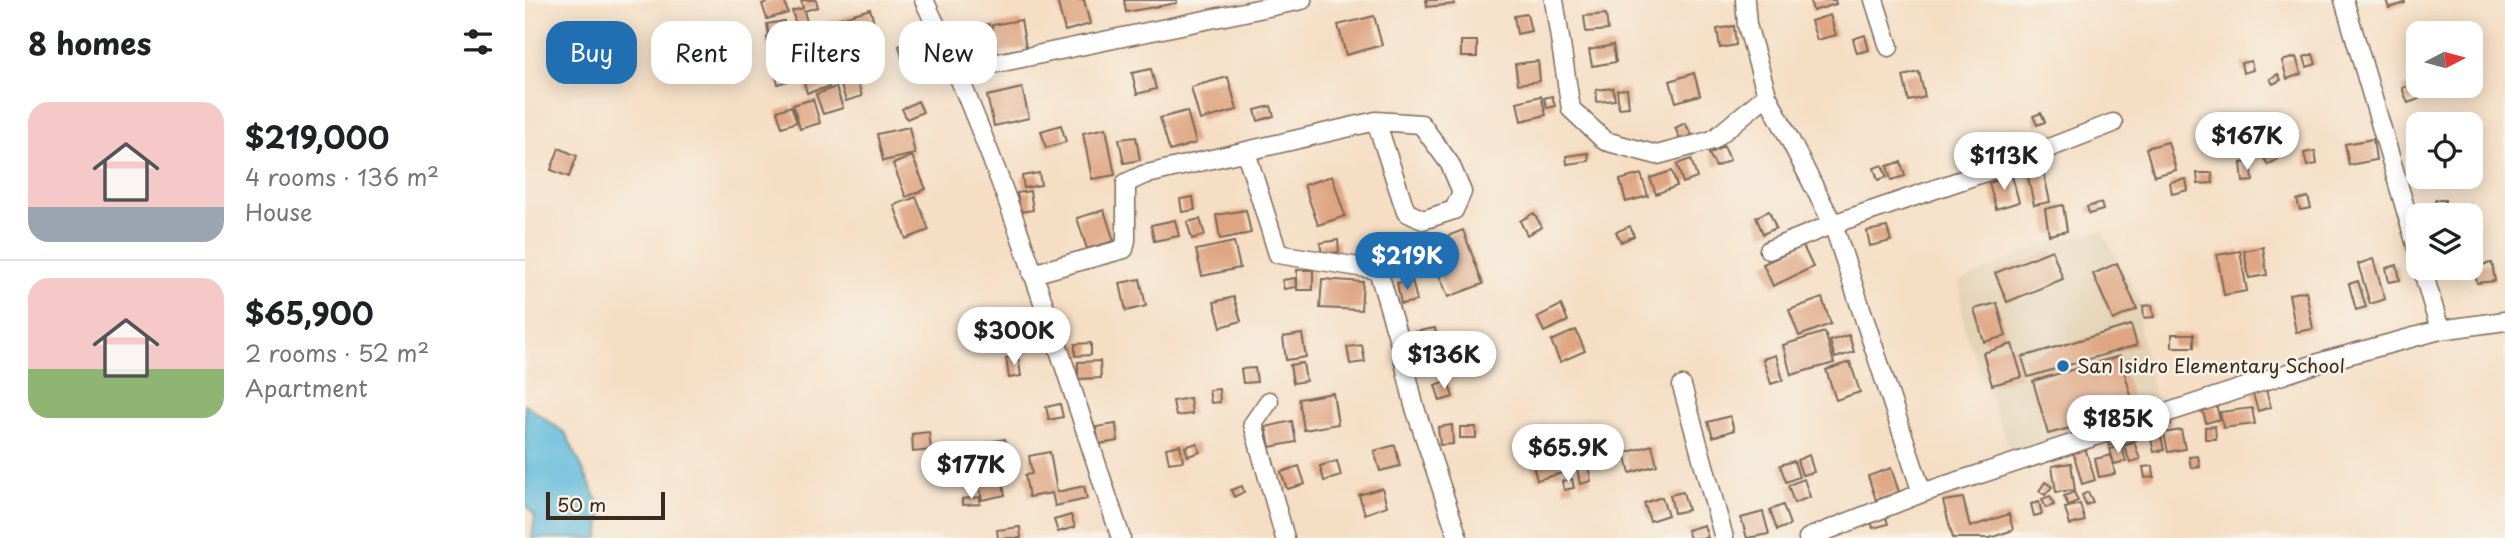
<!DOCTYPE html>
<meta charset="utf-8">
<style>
body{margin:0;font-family:"Playpen Sans",sans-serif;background:#f6f6f6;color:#202124;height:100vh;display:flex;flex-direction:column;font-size:26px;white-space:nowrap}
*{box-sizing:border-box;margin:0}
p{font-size:23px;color:#757577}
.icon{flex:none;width:38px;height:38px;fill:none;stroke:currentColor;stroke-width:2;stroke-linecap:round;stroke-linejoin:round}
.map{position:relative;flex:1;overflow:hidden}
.drawer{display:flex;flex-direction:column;background:#fff;width:525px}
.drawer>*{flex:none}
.banner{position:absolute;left:21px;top:21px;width:665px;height:63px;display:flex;gap:14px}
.needle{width:46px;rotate:84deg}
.fabs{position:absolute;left:1881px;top:21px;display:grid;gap:14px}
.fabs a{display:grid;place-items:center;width:77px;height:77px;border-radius:14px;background:#fff;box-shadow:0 4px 18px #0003;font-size:35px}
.scale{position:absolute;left:21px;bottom:18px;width:119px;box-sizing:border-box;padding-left:7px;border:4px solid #3b2a1e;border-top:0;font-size:19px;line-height:24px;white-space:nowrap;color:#3b2a1e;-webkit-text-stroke:5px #f7f3e8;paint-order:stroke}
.price{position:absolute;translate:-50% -60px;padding:0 16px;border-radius:24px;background:#fff;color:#222;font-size:23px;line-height:46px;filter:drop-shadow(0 2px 4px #0008)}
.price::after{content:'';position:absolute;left:50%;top:42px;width:21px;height:16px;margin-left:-10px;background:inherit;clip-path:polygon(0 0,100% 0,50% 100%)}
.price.current{background:#1f6fb2;color:#fff}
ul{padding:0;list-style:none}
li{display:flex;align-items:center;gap:21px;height:175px;padding:0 28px}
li+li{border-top:2px solid #e0e0e0}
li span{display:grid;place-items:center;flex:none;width:196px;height:140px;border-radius:21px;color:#555}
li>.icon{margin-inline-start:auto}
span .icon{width:84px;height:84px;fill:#fffc;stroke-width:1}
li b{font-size:30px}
h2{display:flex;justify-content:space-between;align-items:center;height:84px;padding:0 28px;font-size:30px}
.chip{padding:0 24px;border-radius:21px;background:#fff;box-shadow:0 4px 18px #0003;font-size:24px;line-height:63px}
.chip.current{background:#1f6fb2;color:#fff}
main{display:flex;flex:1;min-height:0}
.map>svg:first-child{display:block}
</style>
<main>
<section class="drawer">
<h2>8 homes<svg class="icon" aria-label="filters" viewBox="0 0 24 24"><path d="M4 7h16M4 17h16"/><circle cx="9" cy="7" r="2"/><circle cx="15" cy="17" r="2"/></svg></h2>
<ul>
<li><span style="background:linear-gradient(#f6c9c9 75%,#9aa5b1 0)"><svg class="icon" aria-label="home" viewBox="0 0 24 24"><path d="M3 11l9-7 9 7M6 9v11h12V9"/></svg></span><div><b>$219,000</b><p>4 rooms · 136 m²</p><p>House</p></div></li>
<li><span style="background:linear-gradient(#f6c9c9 65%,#8fb573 0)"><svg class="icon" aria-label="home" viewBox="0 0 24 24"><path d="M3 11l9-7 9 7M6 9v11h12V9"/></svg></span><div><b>$65,900</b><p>2 rooms · 52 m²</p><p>Apartment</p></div></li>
</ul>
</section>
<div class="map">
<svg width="1980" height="538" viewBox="0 0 1980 538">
<rect width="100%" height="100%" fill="#f7f3e8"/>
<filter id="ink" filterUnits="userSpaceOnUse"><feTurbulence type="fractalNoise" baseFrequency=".0143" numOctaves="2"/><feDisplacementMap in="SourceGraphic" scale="14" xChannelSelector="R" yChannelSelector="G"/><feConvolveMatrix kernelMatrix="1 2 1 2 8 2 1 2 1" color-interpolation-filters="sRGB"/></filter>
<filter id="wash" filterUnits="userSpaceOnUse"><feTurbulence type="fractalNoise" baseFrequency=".00686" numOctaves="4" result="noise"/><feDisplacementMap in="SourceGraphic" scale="28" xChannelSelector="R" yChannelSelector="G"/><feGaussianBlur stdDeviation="1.57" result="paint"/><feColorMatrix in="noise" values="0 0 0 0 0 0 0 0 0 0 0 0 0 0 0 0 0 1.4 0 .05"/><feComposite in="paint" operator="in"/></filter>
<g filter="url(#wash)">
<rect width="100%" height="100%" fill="#f5dec4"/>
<!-- built -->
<path fill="#e3d1b4" d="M1577 231 1615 300 1614 328 1631 401 1568 429 1486 454 1440 331 1434 282 1528 241Z"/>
<!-- water -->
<path fill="#5db9da" stroke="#4c727c" stroke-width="2" d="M0 404 41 434 78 512 74 538H7L10 516 0 504Z"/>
<g id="blocks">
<!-- building -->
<path fill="#dfa582" d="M249 0H259L263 13 242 19 237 4Z
M276 0H291L293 7 279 11 282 22 271 25 267 11 278 8Z
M532 0H559L565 24 540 31Z
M599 0H652V3L601 12Z
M901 0H929V4L902 7Z
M1285 0H1310L1311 4 1288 11Z
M1861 0H1879L1880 3 1864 8Z
M345 9 358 51 304 70 290 26 311 19 315 30 312 19Z
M1002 14 1006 31 992 34 989 16Z
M1081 14 1083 30 1061 32 1059 16Z
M1305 15 1311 35 1292 40 1286 21Z
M849 16 857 45 821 55 813 25Z
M496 20 501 48 472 53 467 25Z
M259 21 261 33 244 37 242 24Z
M464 24 468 46 432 53 428 31Z
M1209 26 1211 45 1195 48 1192 29Z
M271 31 272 42 261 43 262 49 244 51 242 37 261 35V32Z
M1340 35 1344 50 1332 53 1328 39Z
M400 38 408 68 382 75 374 46Z
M936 41H952V57H936Z
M1088 45 1091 62 1067 66 1064 50Z
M1788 54 1791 64 1782 67 1779 57Z
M287 57 292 73 274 78 269 63Z
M1771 57 1776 74 1762 79 1757 61Z
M1013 61 1015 81 993 84 990 64Z
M1726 61 1728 70 1718 73 1716 63Z
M262 66 266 80 253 84 249 69Z
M626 69 631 89 612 94 607 73Z
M1394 72 1400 97 1384 101 1378 76Z
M300 73 304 87 282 93 278 79Z
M1169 73 1175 95 1151 102 1145 81Z
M1753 74 1756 80 1748 84 1745 79Z
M703 77 712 110 675 120 666 87Z
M332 80 337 96 321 101 316 86Z
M1888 84 1894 99 1883 103 1877 88Z
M311 87 318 108 298 114 291 94Z
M497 88 504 118 469 126 462 96Z
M1088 88 1090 100 1072 102 1071 90Z
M1102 89 1104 107 1094 108 1092 90Z
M1016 96 1021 115 996 121 992 102Z
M1027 96 1030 106 1022 108 1019 98Z
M288 99 295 123 275 129 268 105Z
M393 101 398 112 382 119 377 109Z
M266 106 272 122 257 127 252 111Z
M746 106 749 116 733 121 730 110Z
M662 111 671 143 645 151 635 118Z
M1516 113 1520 122 1512 125 1508 116Z
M1721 119H1729V127H1721Z
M1160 123 1169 139 1158 145 1150 128Z
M536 125 541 142 521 148 516 131Z
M384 127 390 154 358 161 352 134Z
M581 128 590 175 567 179 558 133Z
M1491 134 1496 144 1482 152 1477 141Z
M611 137 615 160 599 163 594 139Z
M1848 139 1851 160 1824 165 1820 144Z
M1643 142 1651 170 1629 176 1621 148Z
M1199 146 1205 160 1191 167 1184 154Z
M34 148 52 156 44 177 26 170Z
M1790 151 1792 164 1782 166 1779 153Z
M1749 152 1753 159 1743 165 1739 158Z
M1063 153 1064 161 1042 164 1041 156Z
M387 156 401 189 381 197 368 164Z
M1166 159 1172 178 1158 183 1152 164Z
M1376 162 1380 176 1366 180 1362 166Z
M1726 162 1728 181 1718 182 1716 163Z
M1357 165 1362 177 1353 180 1349 168Z
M1517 165 1525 202 1509 205 1501 168Z
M1147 171 1152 186 1131 194 1125 178Z
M514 173 516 185 499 188 497 176Z
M1672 173H1687L1688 183 1673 184Z
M1116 174 1123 196 1101 202 1095 180Z
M807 176 820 216 793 225 779 185Z
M1487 176 1494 202 1471 209 1464 183Z
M1661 179 1663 190 1647 194 1645 182Z
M505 191 508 210 495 212 492 193Z
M391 197 404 230 381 239 369 205Z
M668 197 670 210 657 212 655 199Z
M1783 197 1786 208 1775 210 1772 200Z
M1910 200H1920V212H1911Z
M1576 203 1578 210 1564 214 1562 207Z
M1944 203 1950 216 1946 217V215H1929L1927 211Z
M1538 205 1542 231 1524 235 1520 209Z
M579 210 589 241 562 249 552 218Z
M721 210 726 233 695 239 691 215Z
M1244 211 1251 228 1238 234 1231 217Z
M1009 213 1017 227 1002 235 995 221Z
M675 219 680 235 667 239 662 222Z
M650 220 654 236 629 241 626 225Z
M1105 226 1109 236 1096 242 1091 232Z
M1362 227 1366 241 1345 246 1342 231Z
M938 230 958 284 923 297 910 264 885 274 877 254Z
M813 240 814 252 797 254 795 243Z
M709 242 715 268 677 276 671 250Z
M1278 246 1288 267 1248 286 1238 264Z
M1738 247 1742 275 1724 278 1719 251Z
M1527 250 1538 279 1482 302 1470 273Z
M1715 251 1722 291 1699 295 1692 255Z
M1848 259 1860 299 1845 304 1833 264Z
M1592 263 1612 309 1588 320 1568 274Z
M1967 263 1970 281 1952 283 1949 266Z
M1872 265 1875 280 1864 282 1861 268Z
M772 270H788V290H772Z
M770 278 771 287 759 289 757 280Z
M615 279 621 306 601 311 595 283Z
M797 279 838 282 836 310 795 308Z
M887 280 892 301 876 304 872 283Z
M1833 281 1841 307 1831 310 1824 284Z
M1781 291 1788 329 1771 332 1764 294Z
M709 297 716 321 696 327 689 302Z
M1297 298 1306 324 1274 336 1264 310Z
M1472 303 1481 336 1459 342 1449 309Z
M1036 305 1043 321 1019 332 1012 317Z
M1627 305 1629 317 1619 318 1618 306Z
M483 315 486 329 471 332 468 319Z
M1606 325 1612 345 1503 377 1497 357Z
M910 328 913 348 892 352 888 332Z
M1051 330 1060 351 1035 362 1026 341Z
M1300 332 1309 363 1266 375 1258 345Z
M777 334 781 357 761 360 758 337Z
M1647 334H1669V347H1647Z
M1324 335 1329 352 1310 358 1305 341Z
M566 343V355L550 356V344Z
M1487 344 1497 377 1467 385 1458 353Z
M837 345 840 362 825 364 822 347Z
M1251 355 1258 380 1246 384 1238 359Z
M493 356 496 376 484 378 481 358Z
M1595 356 1610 410 1523 434 1508 381Z
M575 361 576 378 553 379V362Z
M1325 362 1335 392 1311 400 1301 370Z
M778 363 781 381 768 383 765 365Z
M730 368 732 382 718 383 716 369Z
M923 381 928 397 915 401 910 385Z
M1740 387 1746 407 1733 411 1727 391Z
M694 389 695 402 686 403 684 390Z
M808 393 813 424 779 430 774 399Z
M665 398 667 414 651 416 648 401Z
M535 404 538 417 524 420 521 407Z
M1691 405 1695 419 1681 423 1677 408Z
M1727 408 1730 424 1698 428 1695 412Z
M1642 414 1646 424 1634 429 1630 419Z
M1205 416 1209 430 1188 437 1183 422Z
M767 421 771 442 745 447 741 427Z
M591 424 593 441 574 444 571 427Z
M927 425 928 444 915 445 913 427Z
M1690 426 1691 439H1680V427Z
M935 427H951V438H935Z
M1607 428 1611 440 1598 444 1594 433Z
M1656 430 1660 449 1643 452 1639 433Z
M404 432 406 450 388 452 387 434Z
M1635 432 1639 450 1629 452 1625 435Z
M1040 433 1044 446 1029 450 1025 437Z
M1592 433 1595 442 1584 446 1581 436Z
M480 439 482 450 466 453 464 442Z
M1609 442 1615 459 1605 462 1599 446Z
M672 443 675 452 663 456 660 447Z
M1559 444 1570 480 1557 484 1547 448Z
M655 445 658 461 644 463 641 448Z
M870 445 875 466 855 471 849 451Z
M1127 445 1132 465 1105 473 1100 453Z
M1596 445 1601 461 1589 464 1585 449Z
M525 452 532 492 559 486 562 499 530 506 527 493 504 497 500 475 507 474 504 456Z
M1031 454 1037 473 1012 480 1007 461Z
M1284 455 1289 472 1277 475 1272 460Z
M1586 455 1590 474 1574 477 1570 459Z
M1673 456 1675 467 1666 468 1664 457Z
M812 461 816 476 799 481 795 466Z
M1269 461 1274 477 1261 482 1255 465Z
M1546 463 1550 490 1531 492 1527 466Z
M1063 465 1066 481 1055 484 1052 468Z
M774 466 780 484 762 489 756 472Z
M1628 466 1629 477 1620 478 1618 467Z
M1366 468 1374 492 1351 500 1343 476Z
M476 475 480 495 457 500 453 480Z
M1047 479 1049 488 1039 490 1037 481Z
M1279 479 1285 497 1269 503 1263 485Z
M1520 482 1527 487 1520 495 1514 491Z
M717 486 719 492 709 497 706 490Z
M857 488 862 506 840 514 834 495Z
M1158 492 1163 510 1149 513 1145 495Z
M1549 492 1553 501 1543 505 1539 496Z
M1563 492 1568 502 1561 505 1557 495Z
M1525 496 1529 505 1521 508 1517 499Z
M455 497V504L437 505V499Z
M1137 497 1143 515 1125 521 1119 503Z
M1438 498 1445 527 1484 514 1488 530 1465 538H1428L1418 501Z
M1514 502 1517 514 1509 516 1506 504Z
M1555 504 1560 521 1545 525 1540 508Z
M1258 505 1265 525 1252 530 1245 510Z
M1359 511 1363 524 1348 528 1344 515Z
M1238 512 1244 534 1222 538 1216 518Z
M546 515 550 527 533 532 529 520Z
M1179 525 1183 538H1165L1162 530Z
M495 527 496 538H473L472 530Z"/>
</g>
</g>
<g filter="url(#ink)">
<use href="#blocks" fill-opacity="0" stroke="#7c6958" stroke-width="2"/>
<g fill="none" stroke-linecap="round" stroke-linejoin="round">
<defs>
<path id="minor" d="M399 0C481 171 536 359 596 538
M1029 0 1046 109 1080 141 1132 155 1188 140 1242 95
M1220 0 1222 25 1242 95 1308 224 1397 493
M1349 0 1364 47
M1819 0 1894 255
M434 71 777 0
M721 152 753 254 853 270 875 344 889 405 933 538
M1244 250 1308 224 1475 167 1588 123
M1897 268 1915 330
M507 274 599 249 601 240V183L618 175 851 121 896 124 925 164 937 192 929 210 898 220 881 212 851 121
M1157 386 1199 538
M744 401 728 424 760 538
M1283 538 1397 493 1800 361 1915 330 1980 321"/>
</defs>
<!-- minor casing -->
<use href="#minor" stroke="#7c6958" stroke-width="21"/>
<!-- minor -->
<use href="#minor" stroke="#fff" stroke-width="18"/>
</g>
</g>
<!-- markers -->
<circle fill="#1f6fb2" stroke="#f7f3e8" stroke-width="2.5" cx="1538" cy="366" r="7"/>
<g text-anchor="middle" stroke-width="5" stroke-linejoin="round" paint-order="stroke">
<!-- poi labels -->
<g font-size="19" fill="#3b2a1e" stroke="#f7f3e8" text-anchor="start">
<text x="1552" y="373">San Isidro Elementary School</text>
</g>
</g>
</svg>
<div class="fabs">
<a><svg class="needle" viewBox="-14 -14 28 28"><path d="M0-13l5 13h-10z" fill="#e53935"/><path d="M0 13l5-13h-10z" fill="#757577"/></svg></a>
<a><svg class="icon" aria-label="locate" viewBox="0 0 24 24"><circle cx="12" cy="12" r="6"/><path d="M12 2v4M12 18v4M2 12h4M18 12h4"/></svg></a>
<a><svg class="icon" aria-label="layers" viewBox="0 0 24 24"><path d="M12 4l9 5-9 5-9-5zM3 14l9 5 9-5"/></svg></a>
</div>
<div class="scale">50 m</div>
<b class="price" style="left:1722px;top:172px">$167K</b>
<b class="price" style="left:1479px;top:192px">$113K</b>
<b class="price current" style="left:882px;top:292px">$219K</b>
<b class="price" style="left:489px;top:367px">$300K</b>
<b class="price" style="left:919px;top:391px">$136K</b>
<b class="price" style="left:1593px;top:455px">$185K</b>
<b class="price" style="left:1043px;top:484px">$65.9K</b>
<b class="price" style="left:446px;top:501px">$177K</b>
<div class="banner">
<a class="chip current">Buy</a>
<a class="chip">Rent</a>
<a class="chip">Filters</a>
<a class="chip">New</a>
</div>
</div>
</main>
